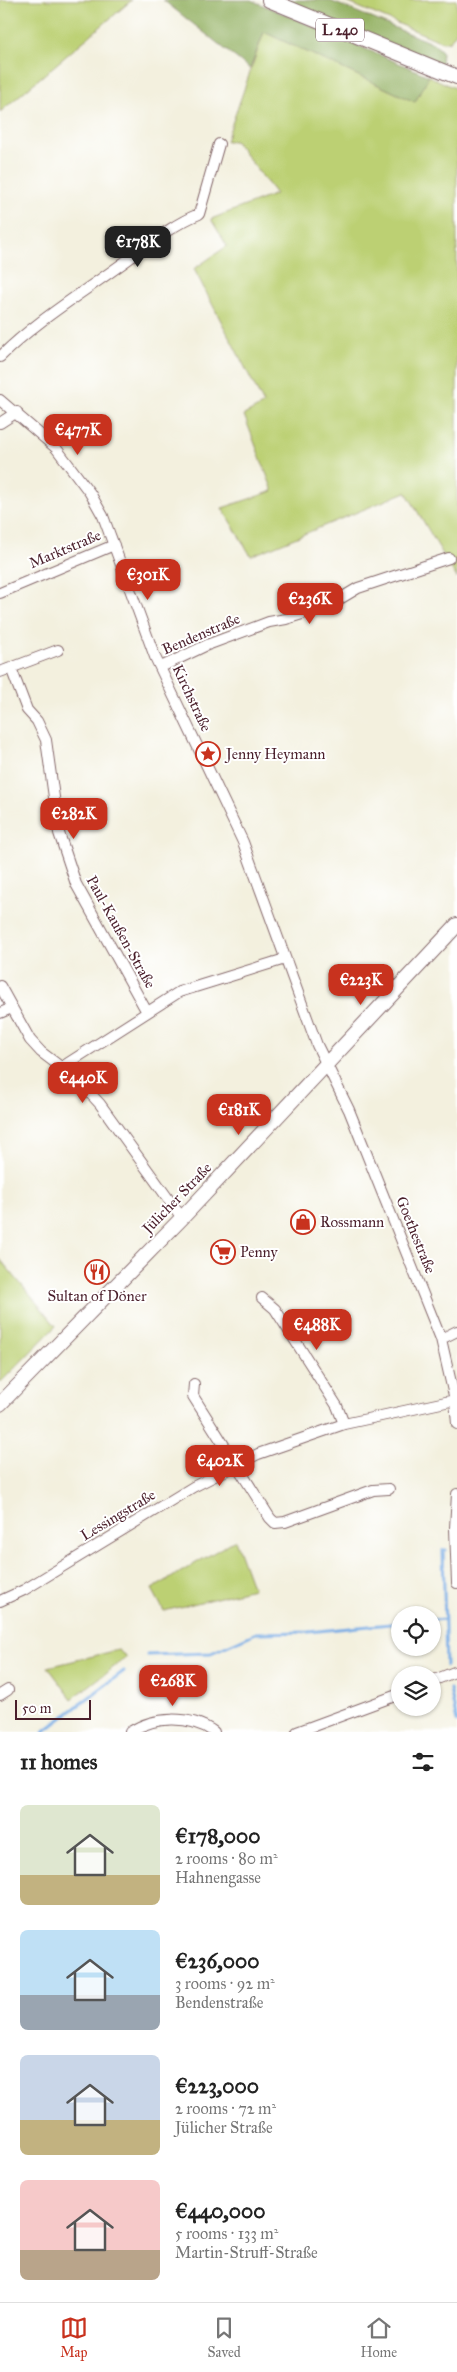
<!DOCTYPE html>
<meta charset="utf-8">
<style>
body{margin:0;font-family:"IM FELL Great Primer",serif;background:#f2f2f2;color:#222;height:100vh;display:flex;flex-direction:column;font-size:19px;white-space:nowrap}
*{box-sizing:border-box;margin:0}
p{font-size:16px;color:#767676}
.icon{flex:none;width:28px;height:28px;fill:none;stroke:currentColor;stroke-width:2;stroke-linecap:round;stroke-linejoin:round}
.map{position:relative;height:1732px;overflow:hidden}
.sheet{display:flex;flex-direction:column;background:#fff;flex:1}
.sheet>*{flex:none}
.controls{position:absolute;left:391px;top:1606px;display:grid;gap:10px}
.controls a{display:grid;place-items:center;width:50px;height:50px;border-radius:50%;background:#fff;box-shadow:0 1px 4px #0004;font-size:25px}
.scale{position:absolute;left:15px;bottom:12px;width:76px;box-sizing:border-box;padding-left:5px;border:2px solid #4a1f2b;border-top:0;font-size:14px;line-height:18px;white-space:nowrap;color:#4a1f2b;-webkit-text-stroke:4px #fff;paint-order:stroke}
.price{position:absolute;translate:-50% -42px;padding:0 11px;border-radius:10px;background:#c8321e;color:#fff;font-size:16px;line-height:32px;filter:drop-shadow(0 1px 2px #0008)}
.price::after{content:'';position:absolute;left:50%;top:30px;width:15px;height:11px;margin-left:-8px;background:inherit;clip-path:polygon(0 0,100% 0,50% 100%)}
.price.current{background:#222;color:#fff}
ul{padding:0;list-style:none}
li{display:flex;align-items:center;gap:15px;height:125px;padding:0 20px}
li span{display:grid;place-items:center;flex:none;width:140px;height:100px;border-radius:8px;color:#555}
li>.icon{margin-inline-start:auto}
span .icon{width:60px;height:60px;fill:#fffc;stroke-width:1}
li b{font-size:21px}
h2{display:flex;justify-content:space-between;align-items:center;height:60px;padding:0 20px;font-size:21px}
.menu{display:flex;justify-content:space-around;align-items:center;height:70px;border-top:1px solid #e0e0e0;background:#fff;font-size:14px;color:#767676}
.menu a{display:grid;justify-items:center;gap:2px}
.menu .current{color:#c8321e}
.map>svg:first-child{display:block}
</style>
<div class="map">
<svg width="457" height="1732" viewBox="0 0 457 1732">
<rect width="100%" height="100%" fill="#fff"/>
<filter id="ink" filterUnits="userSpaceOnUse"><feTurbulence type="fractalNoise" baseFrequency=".02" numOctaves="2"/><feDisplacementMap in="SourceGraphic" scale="10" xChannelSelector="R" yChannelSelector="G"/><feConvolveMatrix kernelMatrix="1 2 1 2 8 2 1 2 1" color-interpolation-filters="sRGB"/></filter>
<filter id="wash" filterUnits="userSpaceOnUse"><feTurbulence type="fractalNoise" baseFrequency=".0096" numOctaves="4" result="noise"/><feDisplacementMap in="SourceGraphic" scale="20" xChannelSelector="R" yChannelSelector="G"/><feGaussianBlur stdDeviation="1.12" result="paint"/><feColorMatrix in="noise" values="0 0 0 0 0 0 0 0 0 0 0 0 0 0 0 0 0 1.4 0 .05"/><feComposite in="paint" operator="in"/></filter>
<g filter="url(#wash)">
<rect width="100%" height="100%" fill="#f3f0de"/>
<!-- green -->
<path fill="#bcd073" stroke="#83784f" d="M0 0H132L0 112Z
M342 0H457V31L450 41 442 42Z
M264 32 415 102 429 76 457 89V578L406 492 251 556 222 508 273 491 244 415 264 404 194 269 227 246 211 219 276 194 235 141H226Z
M0 1259 56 1326 0 1383Z
M235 1540 253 1589 164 1611 152 1589Z
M118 1650 127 1657 72 1699 48 1667Z"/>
<!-- forest -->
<path fill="#95b265" stroke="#706848" d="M163 0H251L429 76 415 102 264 32 250 69Z
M281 0H328L434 44 442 51 441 68Z"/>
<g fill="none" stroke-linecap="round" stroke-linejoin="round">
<!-- stream -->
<path stroke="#77ace5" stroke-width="3" d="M432 1620 445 1619
M147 1655 211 1653 256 1633 308 1632 400 1623
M446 1666 443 1550H446
M450 1689 457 1722
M43 1732 124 1671"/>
</g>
</g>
<g filter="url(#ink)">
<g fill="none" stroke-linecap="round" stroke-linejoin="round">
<defs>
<path id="minor" d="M0 357C35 322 79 295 119 266 145 248 169 226 199 214L219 144
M0 400 56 448 90 493 103 516 155 657 243 842 317 1045 349 1110 441 1339 455 1400 457 1424
M0 423 17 412
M0 593 114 545
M161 667 207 645 269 622 286 619 328 606 358 588 449 558
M11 668 27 710 37 721 46 740 59 833 76 884 147 1012
M0 672 58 650
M0 986 30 1040 41 1052 78 1080 100 1104 182 1218
M0 1013 12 1008
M62 1067 179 992 285 959
M262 1298 275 1309 337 1406 344 1424
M441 1339 457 1331
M194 1384 193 1396 270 1518 275 1523 285 1522 373 1490 389 1489
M457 1494 455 1528 457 1583
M0 1601 24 1590 193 1487 258 1454 344 1424 455 1400
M432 1681 457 1671
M0 1695 8 1690
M130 1732C154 1716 190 1715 214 1732
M297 1732 400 1694"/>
<path id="major" d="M269 0 457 77
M0 1404 182 1218 457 925"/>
</defs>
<!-- minor casing -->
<use href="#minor" stroke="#85686a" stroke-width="12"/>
<!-- major casing -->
<use href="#major" stroke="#85686a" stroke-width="16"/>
<!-- minor -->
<use href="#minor" stroke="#fff" stroke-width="10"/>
<!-- major -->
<use href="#major" stroke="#fff" stroke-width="14"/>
</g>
</g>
<!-- icons -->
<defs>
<symbol id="sight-ring" viewBox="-11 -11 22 22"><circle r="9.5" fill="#fff" stroke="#c8321e" stroke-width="1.5"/><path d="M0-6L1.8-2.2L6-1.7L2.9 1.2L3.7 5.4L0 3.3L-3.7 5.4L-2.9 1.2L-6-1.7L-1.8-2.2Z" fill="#c8321e"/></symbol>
<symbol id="shop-ring" viewBox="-11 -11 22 22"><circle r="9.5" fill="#fff" stroke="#c8321e" stroke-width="1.5"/><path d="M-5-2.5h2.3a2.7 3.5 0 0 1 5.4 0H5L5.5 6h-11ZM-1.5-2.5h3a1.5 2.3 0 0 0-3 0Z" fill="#c8321e"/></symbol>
<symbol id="supermarket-ring" viewBox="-11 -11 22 22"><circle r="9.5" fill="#fff" stroke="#c8321e" stroke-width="1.5"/><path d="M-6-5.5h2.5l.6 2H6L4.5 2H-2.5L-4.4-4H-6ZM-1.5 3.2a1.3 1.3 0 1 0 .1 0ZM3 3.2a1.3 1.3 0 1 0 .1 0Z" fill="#c8321e"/></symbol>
<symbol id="restaurant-ring" viewBox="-11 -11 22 22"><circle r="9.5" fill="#fff" stroke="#c8321e" stroke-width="1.5"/><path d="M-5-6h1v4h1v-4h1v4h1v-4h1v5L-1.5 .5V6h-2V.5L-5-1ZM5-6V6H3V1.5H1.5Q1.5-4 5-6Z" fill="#c8321e"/></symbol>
</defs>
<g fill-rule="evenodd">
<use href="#sight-ring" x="194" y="740" width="28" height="28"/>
<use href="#shop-ring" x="289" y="1208" width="28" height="28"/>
<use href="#supermarket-ring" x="209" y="1238" width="28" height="28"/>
<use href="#restaurant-ring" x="83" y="1258" width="28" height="28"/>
</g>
<g text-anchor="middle" stroke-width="4" stroke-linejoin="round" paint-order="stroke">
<!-- shield labels -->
<rect fill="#fff" stroke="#80626b" stroke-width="1" x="316" y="18.5" width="48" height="23" rx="4"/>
<g font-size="14" font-weight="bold" fill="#4a1f2b">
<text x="340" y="35">L 240</text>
</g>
<!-- street labels -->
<g font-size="15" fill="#4a1f2b" stroke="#fff">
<text transform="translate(65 549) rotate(-23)" y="5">Marktstraße</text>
<text transform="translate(201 634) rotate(-23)" y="5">Bendenstraße</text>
<text transform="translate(192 698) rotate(65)" y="5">Kirchstraße</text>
<text transform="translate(121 932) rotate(61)" y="5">Paul-Kaußen-Straße</text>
<text transform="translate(177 1198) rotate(-46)" y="5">Jülicher Straße</text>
<text transform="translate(416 1235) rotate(68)" y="5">Goethestraße</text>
<text transform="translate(118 1515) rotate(-31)" y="5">Lessingstraße</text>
</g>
<!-- poi labels -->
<g font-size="15" fill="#4a1f2b" stroke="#fff" text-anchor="start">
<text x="226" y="759">Jenny Heymann</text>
<text x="320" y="1227">Rossmann</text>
<text x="240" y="1257">Penny</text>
<text x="97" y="1301" text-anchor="middle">Sultan of Döner</text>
</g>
</g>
</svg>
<div class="controls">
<a><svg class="icon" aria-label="locate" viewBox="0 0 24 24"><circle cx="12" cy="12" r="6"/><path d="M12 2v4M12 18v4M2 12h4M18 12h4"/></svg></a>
<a><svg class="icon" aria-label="layers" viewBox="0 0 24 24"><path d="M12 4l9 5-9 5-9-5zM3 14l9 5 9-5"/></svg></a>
</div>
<div class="scale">50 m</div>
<b class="price current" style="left:138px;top:268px">€178K</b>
<b class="price" style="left:78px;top:456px">€477K</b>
<b class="price" style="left:148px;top:601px">€301K</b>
<b class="price" style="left:310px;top:625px">€236K</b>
<b class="price" style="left:74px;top:840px">€282K</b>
<b class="price" style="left:361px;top:1006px">€223K</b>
<b class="price" style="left:83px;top:1104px">€440K</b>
<b class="price" style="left:239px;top:1136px">€181K</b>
<b class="price" style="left:317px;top:1351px">€488K</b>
<b class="price" style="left:220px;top:1487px">€402K</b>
<b class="price" style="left:173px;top:1707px">€268K</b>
</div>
<section class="sheet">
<h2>11 homes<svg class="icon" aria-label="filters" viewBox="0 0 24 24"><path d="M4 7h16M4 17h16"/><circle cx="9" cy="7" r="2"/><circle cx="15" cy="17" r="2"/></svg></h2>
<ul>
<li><span style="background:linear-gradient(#dfe7d0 70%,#c2b280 0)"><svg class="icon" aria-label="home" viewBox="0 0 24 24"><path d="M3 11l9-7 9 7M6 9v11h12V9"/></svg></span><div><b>€178,000</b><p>2 rooms · 80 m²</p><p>Hahnengasse</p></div></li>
<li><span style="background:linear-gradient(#bfe0f5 65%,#9aa5b1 0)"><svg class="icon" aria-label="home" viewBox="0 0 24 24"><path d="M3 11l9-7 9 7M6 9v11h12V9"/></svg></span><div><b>€236,000</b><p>3 rooms · 92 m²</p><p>Bendenstraße</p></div></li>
<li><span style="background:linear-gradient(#c9d6e8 65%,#c2b280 0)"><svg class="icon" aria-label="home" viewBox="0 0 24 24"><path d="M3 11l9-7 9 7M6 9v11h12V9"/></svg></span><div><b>€223,000</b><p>2 rooms · 72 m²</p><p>Jülicher Straße</p></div></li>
<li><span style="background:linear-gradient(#f6c9c9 70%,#b9a48a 0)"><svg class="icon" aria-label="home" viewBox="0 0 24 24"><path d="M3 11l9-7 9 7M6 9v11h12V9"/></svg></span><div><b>€440,000</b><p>5 rooms · 133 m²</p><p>Martin-Struff-Straße</p></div></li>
</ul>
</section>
<nav class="menu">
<a class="current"><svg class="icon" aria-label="map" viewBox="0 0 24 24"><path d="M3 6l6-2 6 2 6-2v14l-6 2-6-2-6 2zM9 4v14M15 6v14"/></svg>Map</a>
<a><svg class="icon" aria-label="saved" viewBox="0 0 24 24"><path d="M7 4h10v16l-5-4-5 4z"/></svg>Saved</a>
<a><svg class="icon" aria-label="home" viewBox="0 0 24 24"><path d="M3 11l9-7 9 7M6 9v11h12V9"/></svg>Home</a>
</nav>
